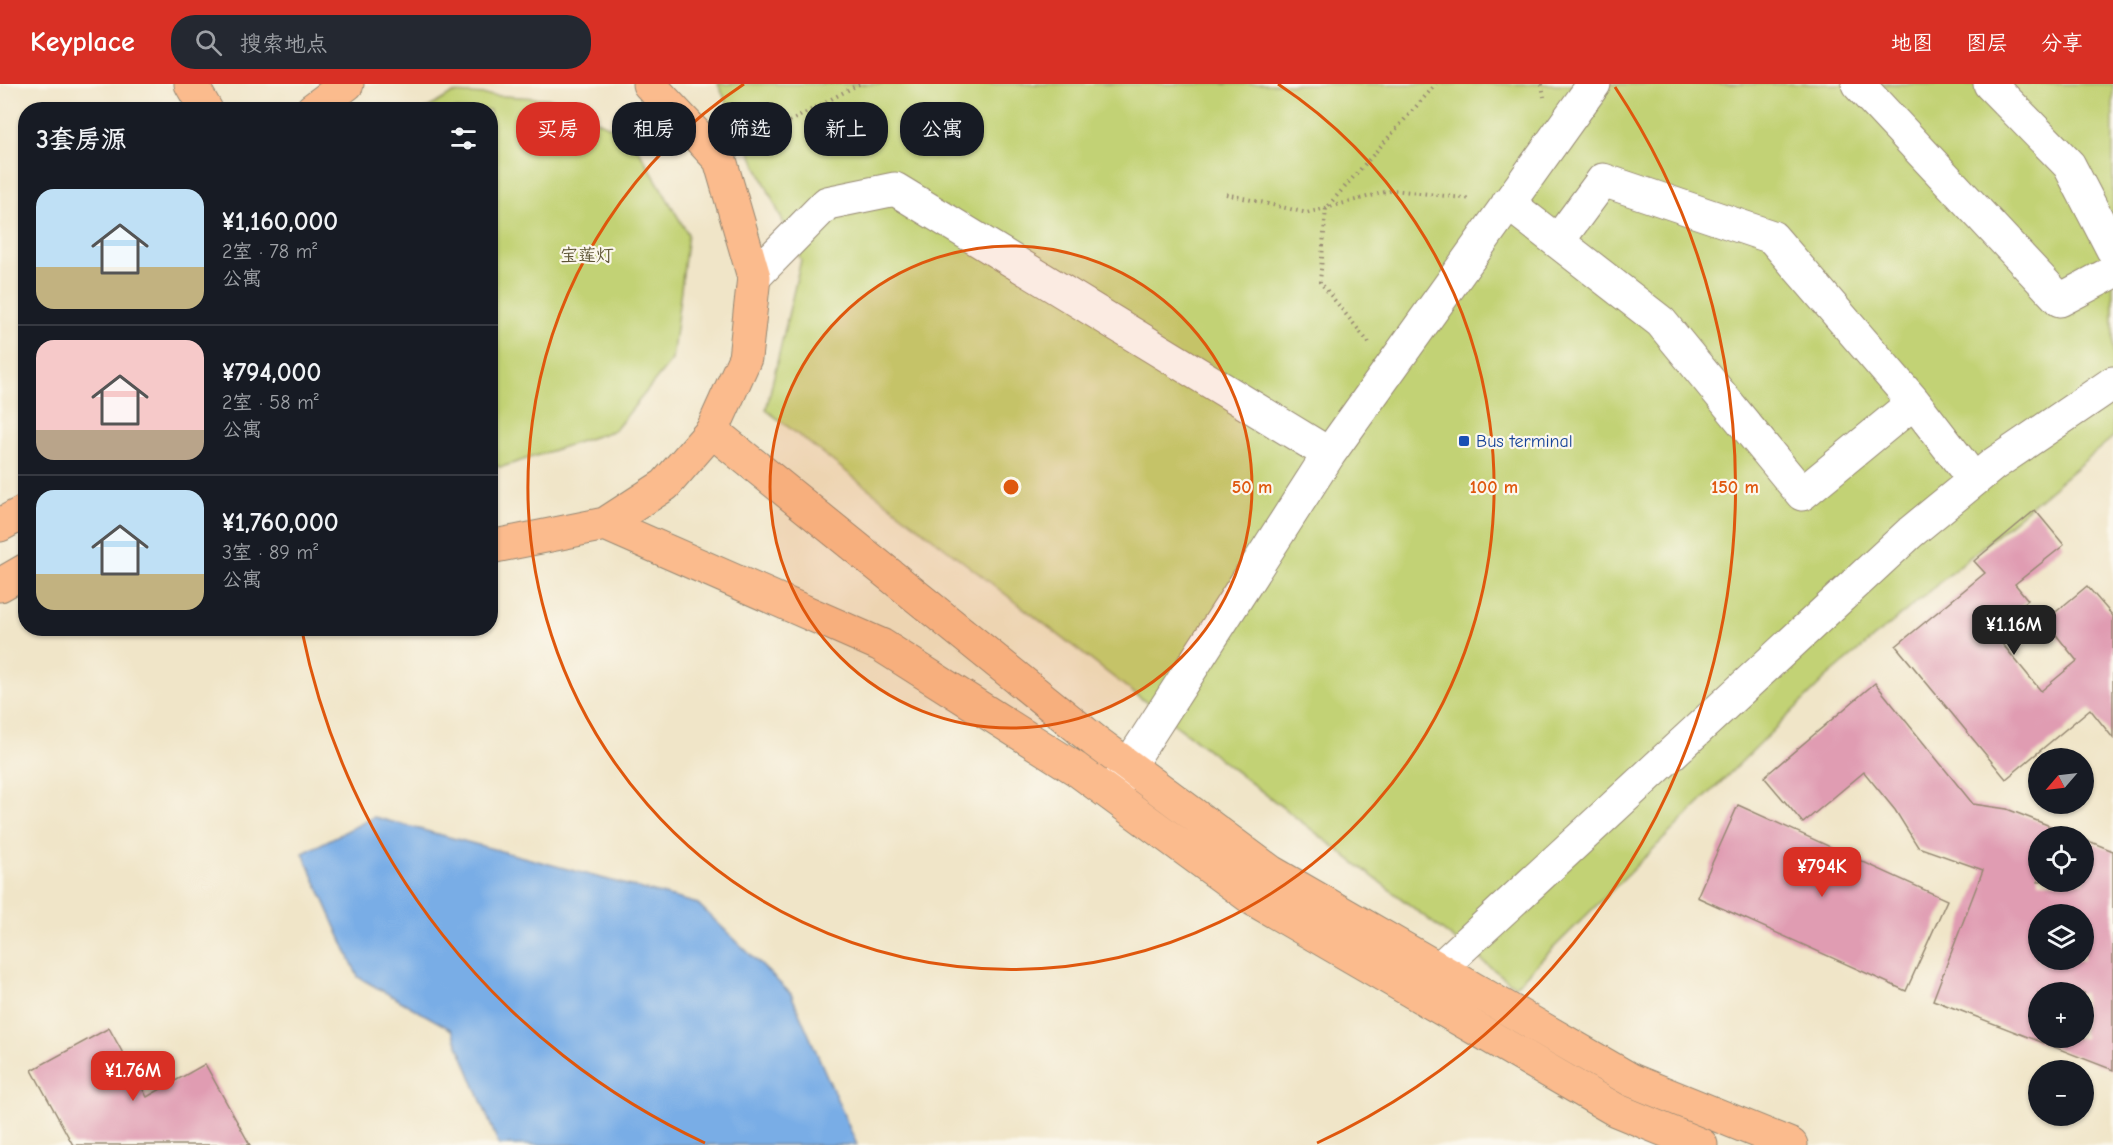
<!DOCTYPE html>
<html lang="zh">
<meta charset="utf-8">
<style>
body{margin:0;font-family:"Comic Neue","LXGW WenKai TC",sans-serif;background:#242831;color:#f1f3f6;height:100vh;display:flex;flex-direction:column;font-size:22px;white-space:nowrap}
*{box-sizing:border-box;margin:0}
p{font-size:20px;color:#9ea1a6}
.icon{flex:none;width:33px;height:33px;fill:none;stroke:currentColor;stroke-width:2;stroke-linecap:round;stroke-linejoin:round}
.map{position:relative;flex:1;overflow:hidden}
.sheet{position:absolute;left:18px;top:18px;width:480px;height:534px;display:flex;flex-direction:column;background:#171b24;border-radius:24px;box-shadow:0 2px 4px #0004}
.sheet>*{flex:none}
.hud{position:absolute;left:516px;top:18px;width:570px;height:54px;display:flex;gap:12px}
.needle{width:39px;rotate:242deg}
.controls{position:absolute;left:2028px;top:664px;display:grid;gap:12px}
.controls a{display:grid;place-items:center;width:66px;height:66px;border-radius:50%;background:#171b24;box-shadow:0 2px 4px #0004;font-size:30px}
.price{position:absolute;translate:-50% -51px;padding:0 14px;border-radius:12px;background:#d93025;color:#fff;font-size:20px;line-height:39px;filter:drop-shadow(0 2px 3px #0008)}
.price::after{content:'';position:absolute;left:50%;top:36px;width:18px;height:14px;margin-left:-9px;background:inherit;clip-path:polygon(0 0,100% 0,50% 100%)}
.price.selected{background:#222;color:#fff}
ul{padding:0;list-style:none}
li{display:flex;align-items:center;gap:18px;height:150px;padding:0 18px}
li+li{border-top:2px solid #363941}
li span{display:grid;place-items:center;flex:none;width:168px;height:120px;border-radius:18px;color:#555}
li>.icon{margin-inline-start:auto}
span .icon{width:72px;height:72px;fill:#fffc;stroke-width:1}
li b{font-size:26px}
h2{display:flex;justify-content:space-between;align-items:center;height:72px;padding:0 18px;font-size:26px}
.tag{padding:0 21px;border-radius:24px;background:#171b24;box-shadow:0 2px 4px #0004;font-size:21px;line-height:54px}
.tag.selected{background:#d93025;color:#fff}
header{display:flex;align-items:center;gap:36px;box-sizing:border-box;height:84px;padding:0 30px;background:#d93025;color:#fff}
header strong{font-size:28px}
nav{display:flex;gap:33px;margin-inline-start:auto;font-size:21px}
.search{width:420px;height:54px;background:#242831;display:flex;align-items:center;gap:15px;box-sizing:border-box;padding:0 21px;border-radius:24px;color:#9ea1a6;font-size:22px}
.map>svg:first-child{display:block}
</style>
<header>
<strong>Keyplace</strong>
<div class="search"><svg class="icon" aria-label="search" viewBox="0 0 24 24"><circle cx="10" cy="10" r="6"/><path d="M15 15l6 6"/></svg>搜索地点</div>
<nav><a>地图</a><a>图层</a><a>分享</a></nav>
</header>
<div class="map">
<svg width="2113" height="1061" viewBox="0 0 2113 1061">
<rect width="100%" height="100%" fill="#fbf7ec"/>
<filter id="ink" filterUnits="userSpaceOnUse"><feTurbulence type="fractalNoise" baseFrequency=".0167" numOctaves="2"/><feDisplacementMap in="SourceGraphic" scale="12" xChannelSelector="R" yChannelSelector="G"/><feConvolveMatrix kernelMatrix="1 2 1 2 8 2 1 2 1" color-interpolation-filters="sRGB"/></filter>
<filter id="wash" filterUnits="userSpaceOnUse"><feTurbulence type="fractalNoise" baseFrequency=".008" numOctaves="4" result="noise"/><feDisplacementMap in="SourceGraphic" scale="24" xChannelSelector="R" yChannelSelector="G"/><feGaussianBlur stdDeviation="1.35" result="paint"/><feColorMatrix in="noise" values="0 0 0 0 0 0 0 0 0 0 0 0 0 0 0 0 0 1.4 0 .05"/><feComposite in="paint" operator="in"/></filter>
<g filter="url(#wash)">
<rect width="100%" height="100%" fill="#f0e5c8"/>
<!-- green -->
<path fill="#c2d275" stroke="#7e7e4a" stroke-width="1.5" d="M718 0H2113V353L1826 594 1515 902 766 326 801 176Z
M453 9 552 15 631 53 688 150 672 276 615 346 502 383 490 381V26L426 25Z"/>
<!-- water -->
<path fill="#79ade6" stroke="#5a6c82" stroke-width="1.5" d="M374 733 698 820 791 910 857 1061H499L452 946 358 893 303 769Z"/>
<g id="blocks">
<!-- building -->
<path fill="#e09cb2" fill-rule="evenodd" d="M2035 426 2064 461 2015 500 2028 516 1991 546 2041 607 2077 577 2045 537 2087 502 2113 532V654L2090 625 2006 695 1896 562 1985 489 1974 477Z
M1875 599 1973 720 2007 725 2078 753H2038V798H2084V755L2113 767V986L1933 916 1983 786 1918 763 1895 726 1864 688 1803 739 1764 693ZM2038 831H2084V876H2038ZM2038 909H2084V954H2038Z
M1738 721 1947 816 1906 907 1697 813Z
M109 944 147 1013 205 980 250 1061H73L32 986Z"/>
</g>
</g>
<g filter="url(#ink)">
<use href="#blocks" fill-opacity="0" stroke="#968873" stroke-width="1.5"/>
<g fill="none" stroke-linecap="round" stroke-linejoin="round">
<defs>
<path id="minor" d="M1858 0 2060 216 2113 188
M1990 0 2069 81 2113 166
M1508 119 1661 238 1802 410 1914 318 1974 396
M1558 157 1603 96 1772 153 1914 318
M754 193 827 119 895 105 1329 370
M1113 706 1329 370 1594 0
M1439 885 1911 448 1994 380 2113 299"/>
<path id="major" d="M0 441 26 427
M0 501 26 486"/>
<path id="highway" d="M191 0 206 26
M312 26 347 0
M712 347 1095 657 1271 788 1631 996 1791 1061
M605 440 881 561 1076 685 1253 815 1616 1026 1701 1061
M490 463 605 440 665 401 712 347 745 274 754 193 720 76 649 0"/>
</defs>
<!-- minor casing -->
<use href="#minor" stroke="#968873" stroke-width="35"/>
<!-- major casing -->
<use href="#major" stroke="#968873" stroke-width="35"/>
<!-- highway casing -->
<use href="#highway" stroke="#968873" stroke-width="35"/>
<!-- path -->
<path stroke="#968873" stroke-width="4" stroke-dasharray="1.5 4.5" stroke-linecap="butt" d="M1542 0 1544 13
M747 61 859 0
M1226 110 1307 129 1393 106 1472 115
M1369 259 1320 198 1326 124 1436 0"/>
<!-- minor -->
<use href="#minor" stroke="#fff" stroke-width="33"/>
<!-- major -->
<use href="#major" stroke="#fbbb8d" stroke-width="33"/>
<!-- highway -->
<use href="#highway" stroke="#fbbb8d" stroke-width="33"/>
</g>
</g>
<!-- distance rings -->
<circle cx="1011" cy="403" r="241" fill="#df570d" fill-opacity=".12"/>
<g fill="none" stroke="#df570d" stroke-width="3">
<circle cx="1011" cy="403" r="241"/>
<path d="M1278 0A483 483 0 1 1 744 0"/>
<path d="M705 1059A724 724 0 0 1 302 547M1615 3A724 724 0 0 1 1317 1059"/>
</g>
<!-- markers -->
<rect fill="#1a4fb4" stroke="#fbf7ec" stroke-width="2" x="1458" y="351" width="12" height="12" rx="3"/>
<g text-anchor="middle" stroke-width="4.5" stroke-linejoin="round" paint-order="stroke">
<!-- park labels -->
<g font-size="18" fill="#5d5434" stroke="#fbf7ec">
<text x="587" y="177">宝莲灯</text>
</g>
<!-- transit labels -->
<g font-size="18" fill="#164399" stroke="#fbf7ec" text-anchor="start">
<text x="1476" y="363">Bus terminal</text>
</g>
</g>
<circle cx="1011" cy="403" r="9" fill="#df570d" stroke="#fbf7ec" stroke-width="3"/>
<g font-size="18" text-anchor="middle" font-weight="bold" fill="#df570d" stroke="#fbf7ec" stroke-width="4.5" stroke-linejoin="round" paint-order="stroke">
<text x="1252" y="409">50 m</text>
<text x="1494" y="409">100 m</text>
<text x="1735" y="409">150 m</text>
</g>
</svg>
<div class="controls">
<a><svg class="needle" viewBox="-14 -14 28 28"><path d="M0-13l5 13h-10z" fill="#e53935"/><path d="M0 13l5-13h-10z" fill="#9ea1a6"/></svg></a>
<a><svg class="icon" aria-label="locate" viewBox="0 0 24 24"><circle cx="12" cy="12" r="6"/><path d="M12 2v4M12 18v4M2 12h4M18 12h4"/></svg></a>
<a><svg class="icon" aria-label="layers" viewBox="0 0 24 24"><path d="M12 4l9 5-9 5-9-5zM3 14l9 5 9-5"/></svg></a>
<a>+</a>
<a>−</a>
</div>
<b class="price selected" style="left:2014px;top:572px">¥1.16M</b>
<b class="price" style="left:1822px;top:814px">¥794K</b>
<b class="price" style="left:133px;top:1018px">¥1.76M</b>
<div class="hud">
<a class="tag selected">买房</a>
<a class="tag">租房</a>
<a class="tag">筛选</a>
<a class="tag">新上</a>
<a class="tag">公寓</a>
</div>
<section class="sheet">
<h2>3套房源<svg class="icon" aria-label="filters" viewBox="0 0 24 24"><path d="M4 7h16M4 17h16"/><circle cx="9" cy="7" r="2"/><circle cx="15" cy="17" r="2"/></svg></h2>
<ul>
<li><span style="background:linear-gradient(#bfe0f5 65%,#c2b280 0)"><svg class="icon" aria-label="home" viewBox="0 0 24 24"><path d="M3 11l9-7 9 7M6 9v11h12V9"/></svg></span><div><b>¥1,160,000</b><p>2室 · 78 m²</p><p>公寓</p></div></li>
<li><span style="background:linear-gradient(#f6c9c9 75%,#b9a48a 0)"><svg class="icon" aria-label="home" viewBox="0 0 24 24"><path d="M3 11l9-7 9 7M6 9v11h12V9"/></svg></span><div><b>¥794,000</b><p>2室 · 58 m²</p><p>公寓</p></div></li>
<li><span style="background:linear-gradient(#bfe0f5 70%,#c2b280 0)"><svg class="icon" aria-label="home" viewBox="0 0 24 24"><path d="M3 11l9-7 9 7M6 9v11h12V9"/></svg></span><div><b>¥1,760,000</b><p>3室 · 89 m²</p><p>公寓</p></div></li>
</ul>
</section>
</div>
